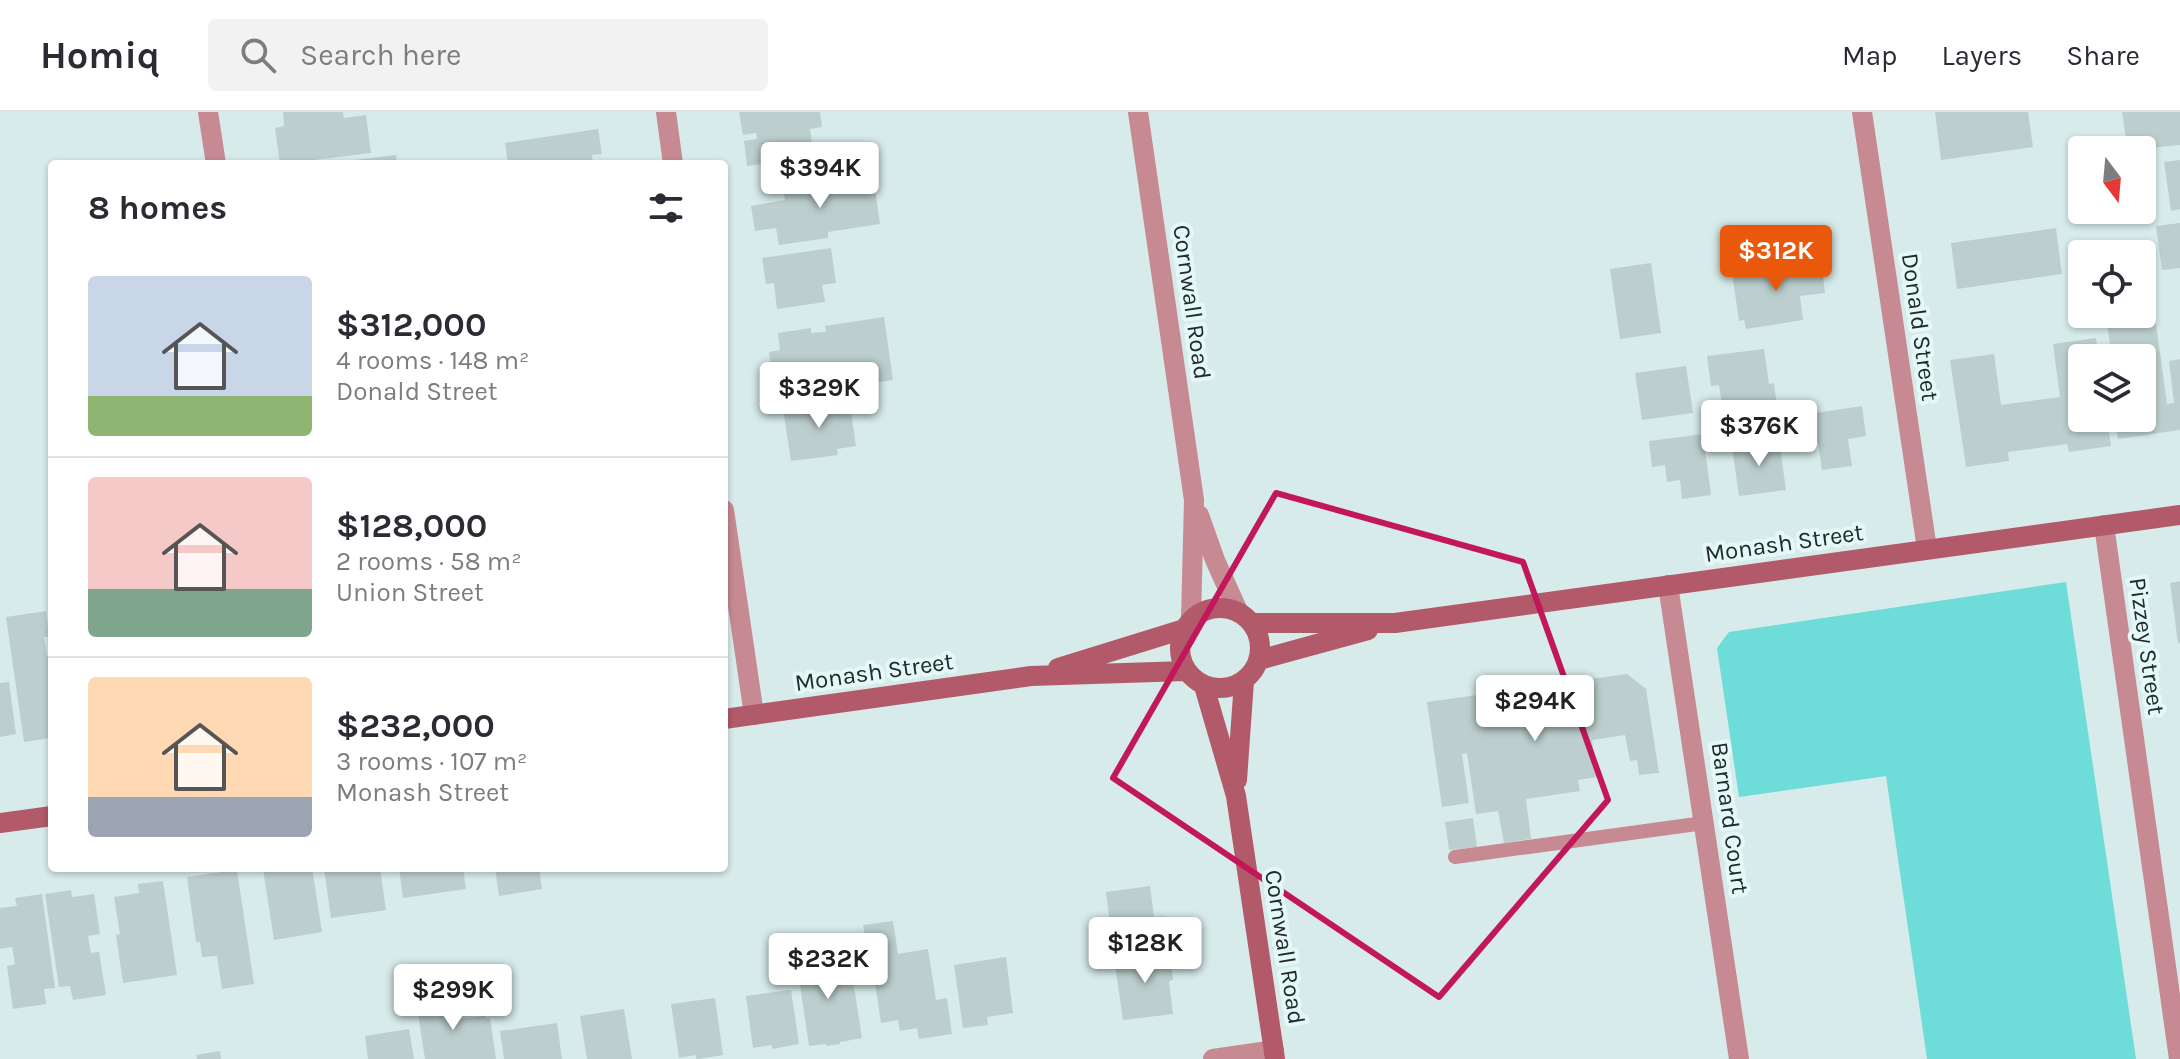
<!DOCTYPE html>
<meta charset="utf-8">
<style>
body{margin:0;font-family:Karla,sans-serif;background:#f2f2f3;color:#2b2b33;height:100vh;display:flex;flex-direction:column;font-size:30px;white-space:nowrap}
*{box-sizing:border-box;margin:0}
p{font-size:26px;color:#7c7c81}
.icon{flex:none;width:44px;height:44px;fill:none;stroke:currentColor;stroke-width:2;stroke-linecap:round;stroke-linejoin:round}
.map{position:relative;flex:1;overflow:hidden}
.details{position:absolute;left:48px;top:48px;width:680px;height:712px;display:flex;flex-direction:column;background:#fff;border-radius:8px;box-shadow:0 2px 6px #0004}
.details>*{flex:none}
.needle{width:52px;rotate:164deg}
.controls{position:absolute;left:2068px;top:24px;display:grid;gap:16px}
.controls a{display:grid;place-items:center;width:88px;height:88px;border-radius:8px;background:#fff;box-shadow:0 2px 6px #0004;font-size:40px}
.price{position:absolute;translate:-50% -68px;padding:0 18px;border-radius:8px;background:#fff;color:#222;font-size:26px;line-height:52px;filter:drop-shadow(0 2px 4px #0008)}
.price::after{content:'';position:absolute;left:50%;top:48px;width:24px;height:18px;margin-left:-12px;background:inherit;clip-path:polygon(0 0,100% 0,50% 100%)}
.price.selected{background:#ea580c;color:#fff}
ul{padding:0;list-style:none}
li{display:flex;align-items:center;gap:24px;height:200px;padding:0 40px}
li+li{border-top:2px solid #e1e1e2}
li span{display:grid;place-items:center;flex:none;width:224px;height:160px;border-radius:8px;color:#555}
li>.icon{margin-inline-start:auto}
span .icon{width:96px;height:96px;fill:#fffc;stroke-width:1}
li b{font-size:34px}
h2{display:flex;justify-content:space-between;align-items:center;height:96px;padding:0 40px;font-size:34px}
header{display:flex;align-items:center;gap:48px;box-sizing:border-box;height:112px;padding:0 40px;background:#fff;border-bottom:2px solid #e1e1e2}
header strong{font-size:38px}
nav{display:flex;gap:44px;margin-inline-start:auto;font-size:28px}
.search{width:560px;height:72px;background:#f2f2f3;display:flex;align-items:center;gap:20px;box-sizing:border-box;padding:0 28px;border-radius:8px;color:#7c7c81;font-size:30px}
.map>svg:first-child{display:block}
</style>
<header>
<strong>Homiq</strong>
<div class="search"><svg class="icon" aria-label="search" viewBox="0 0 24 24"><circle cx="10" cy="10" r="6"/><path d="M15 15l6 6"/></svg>Search here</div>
<nav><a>Map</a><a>Layers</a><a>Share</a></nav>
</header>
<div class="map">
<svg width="2180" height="947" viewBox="0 0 2180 947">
<rect width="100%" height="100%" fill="#d7ebea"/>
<!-- green -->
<path fill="#6edcd9" d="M2066 470 2136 947H1927L1886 664 1739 685 1717 536 1729 520Z"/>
<!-- building -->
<path fill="#bccfce" d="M283 0H343L344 6 366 3 371 41 280 52 275 16 284 14Z
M739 0H820L822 15 810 17 814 45 747 54 744 29 757 27 756 21 743 23Z
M1935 0H2028L2033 35 1941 48Z
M2122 0H2180V33L2128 38Z
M598 17 602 42 592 43 593 52H508L505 31Z
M396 43 397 52H339V50Z
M2180 48V97L2171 99 2164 50Z
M873 63 880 112 828 120V126L779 133 776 116 755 119 751 94 785 88 783 76Z
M2180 111V156L2162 158 2156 114Z
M2056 116 2062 162 1957 177 1951 131Z
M831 136 836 171 822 173 825 190 777 197 774 171 766 172 762 146Z
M1821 149 1825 181 1800 184 1803 208 1746 217 1744 208 1739 209 1732 161Z
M1651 151 1661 221 1620 227 1610 157Z
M884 205 893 268 834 277 835 283 803 288 800 270 774 274 769 240 780 238 778 221 811 216V221L826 220 825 214Z
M2155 205 2167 292 2174 291 2169 249 2180 247V318L2118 327 2115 306H2142V246H2112L2107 211Z
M2096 226 2099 246H2082V306H2107L2111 334 2069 340 2067 332 2008 340 2009 349 1966 355 1950 248 1994 242 2001 293 2060 285 2053 232Z
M1764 237 1769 272 1774 271 1780 318 1727 326 1719 273 1711 274 1707 244Z
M1686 254 1693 301 1642 308 1635 261Z
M849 287 856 334 837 337 838 343 791 349 783 297Z
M1862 294 1866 324 1848 327 1852 354 1822 358 1818 331 1794 335 1790 305Z
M1703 322 1711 383 1682 387 1680 368 1667 370 1665 353 1652 355 1649 329Z
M1779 328 1786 378 1739 384 1732 335Z
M2180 469V531H2178L2170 471Z
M46 499 49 525H44L47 544 52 543V610L48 611 51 626 24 630 6 505Z
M1627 562 1646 577 1659 661 1639 663 1637 648 1630 649 1625 623 1592 628 1597 665 1578 668 1580 679 1526 687 1531 727 1504 731 1498 699 1476 702 1467 641 1462 642 1469 691 1442 695 1427 590Z
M9 570 16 622 0 625V571Z
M1473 706 1477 735 1449 738 1445 710Z
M271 756H312L322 820 274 828 263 757Z
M324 756H380L386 798 331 806Z
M399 756H463L466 777 403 786Z
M495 756H539L542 777 499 784Z
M237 758 254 872 222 877 217 844 202 845 200 830H196L187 765Z
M163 769 177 863 123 871 116 823 120 822 114 785 139 781 138 772Z
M1150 774 1154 805 1164 804 1168 833 1113 839 1106 780Z
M71 778 72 785 94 782 100 822 88 824 91 841 99 840 106 883 73 888 70 874 59 875 45 782Z
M42 782 55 876 44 877 46 892 13 897 7 854 15 852 12 835 0 837V796L17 794 15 786Z
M893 809 898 842 928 837 936 888 947 886 952 922 919 927 917 916 900 919 898 908 881 911 872 850H869L863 813Z
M838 839 842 870 853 868 862 926 840 930V932L826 934V932L809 934 796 846Z
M1169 839 1173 868 1169 869 1173 902 1123 908 1114 846Z
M1006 845 1013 901 987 905 988 913 963 916 954 853Z
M791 878 799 932 772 937V933L753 936 746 884Z
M455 883 459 907 485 904V906H490L496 947H425L416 889Z
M715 886 723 943 699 947H696V943L679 946 671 892Z
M624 897 632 947H587L580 904Z
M557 911 562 947H504L500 919Z
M409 917 414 947H368L365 924Z
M220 939 221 947H197L196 943Z"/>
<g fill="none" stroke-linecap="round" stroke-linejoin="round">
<!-- lane -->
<path stroke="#c78992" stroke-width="14" d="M1455 745 1704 711"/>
<!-- street -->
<path stroke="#c78992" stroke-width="20" d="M208 0 216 52
M666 0 673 52
M1138 0 1194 388 1191 507
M1862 0 1927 437
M724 398 754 603
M1199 403 1215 448 1238 499
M2104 413 2179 947
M1668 473 1739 947
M1213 947 1274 938"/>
<!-- secondary -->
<path stroke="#b25a69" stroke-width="20" d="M1180 536a40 40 0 1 1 80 0a40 40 0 1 1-80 0Z
M1252 511H1395L2180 403
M1259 548 1368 518
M1058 556 1184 517
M1204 574 1236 684 1275 947
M724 607 1031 564 1186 559
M1237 668 1244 569
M0 711 52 704"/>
</g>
<!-- marked area -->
<path fill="none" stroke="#c2185b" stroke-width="6" stroke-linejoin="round" d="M1276 381 1523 450 1608 688 1439 885 1113 666Z"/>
<g text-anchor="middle" stroke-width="8" stroke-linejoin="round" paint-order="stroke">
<!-- street labels -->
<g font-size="24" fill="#222a2a" stroke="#e4f8f7">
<text transform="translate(1192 190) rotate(82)" y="8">Cornwall Road</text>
<text transform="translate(1920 215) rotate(82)" y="8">Donald Street</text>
<text transform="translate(1784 431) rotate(-8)" y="8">Monash Street</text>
<text transform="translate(2147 534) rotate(82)" y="8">Pizzey Street</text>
<text transform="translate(874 560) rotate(-8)" y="8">Monash Street</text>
<text transform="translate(1730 706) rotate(82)" y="8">Barnard Court</text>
<text transform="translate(1285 835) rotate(81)" y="8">Cornwall Road</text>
</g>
</g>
</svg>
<div class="controls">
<a><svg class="needle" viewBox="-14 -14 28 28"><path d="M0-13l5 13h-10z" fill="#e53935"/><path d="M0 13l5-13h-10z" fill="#7c7c81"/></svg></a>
<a><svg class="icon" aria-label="locate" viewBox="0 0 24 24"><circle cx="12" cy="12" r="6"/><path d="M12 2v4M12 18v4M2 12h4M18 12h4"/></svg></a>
<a><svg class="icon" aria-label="layers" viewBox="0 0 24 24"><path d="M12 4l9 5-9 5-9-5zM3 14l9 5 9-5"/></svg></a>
</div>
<b class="price" style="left:820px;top:98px">$394K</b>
<b class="price selected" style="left:1776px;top:181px">$312K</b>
<b class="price" style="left:819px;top:318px">$329K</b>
<b class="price" style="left:1759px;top:356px">$376K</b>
<b class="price" style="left:1535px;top:631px">$294K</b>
<b class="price" style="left:1145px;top:873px">$128K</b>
<b class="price" style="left:828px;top:889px">$232K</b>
<b class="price" style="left:453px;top:920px">$299K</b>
<section class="details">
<h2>8 homes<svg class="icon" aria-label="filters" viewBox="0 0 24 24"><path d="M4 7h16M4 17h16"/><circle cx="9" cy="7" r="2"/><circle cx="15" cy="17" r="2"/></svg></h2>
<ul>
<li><span style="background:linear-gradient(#c9d6e8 75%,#8fb573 0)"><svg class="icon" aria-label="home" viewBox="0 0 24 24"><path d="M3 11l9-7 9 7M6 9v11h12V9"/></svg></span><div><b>$312,000</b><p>4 rooms · 148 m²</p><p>Donald Street</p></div></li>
<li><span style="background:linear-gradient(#f6c9c9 70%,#7fa58c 0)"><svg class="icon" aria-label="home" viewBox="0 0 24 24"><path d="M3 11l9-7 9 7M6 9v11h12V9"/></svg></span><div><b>$128,000</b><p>2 rooms · 58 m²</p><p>Union Street</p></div></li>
<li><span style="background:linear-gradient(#ffd9b3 75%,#9aa5b1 0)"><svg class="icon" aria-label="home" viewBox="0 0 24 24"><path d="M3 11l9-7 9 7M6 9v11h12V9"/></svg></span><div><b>$232,000</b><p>3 rooms · 107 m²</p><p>Monash Street</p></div></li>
</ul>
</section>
</div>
